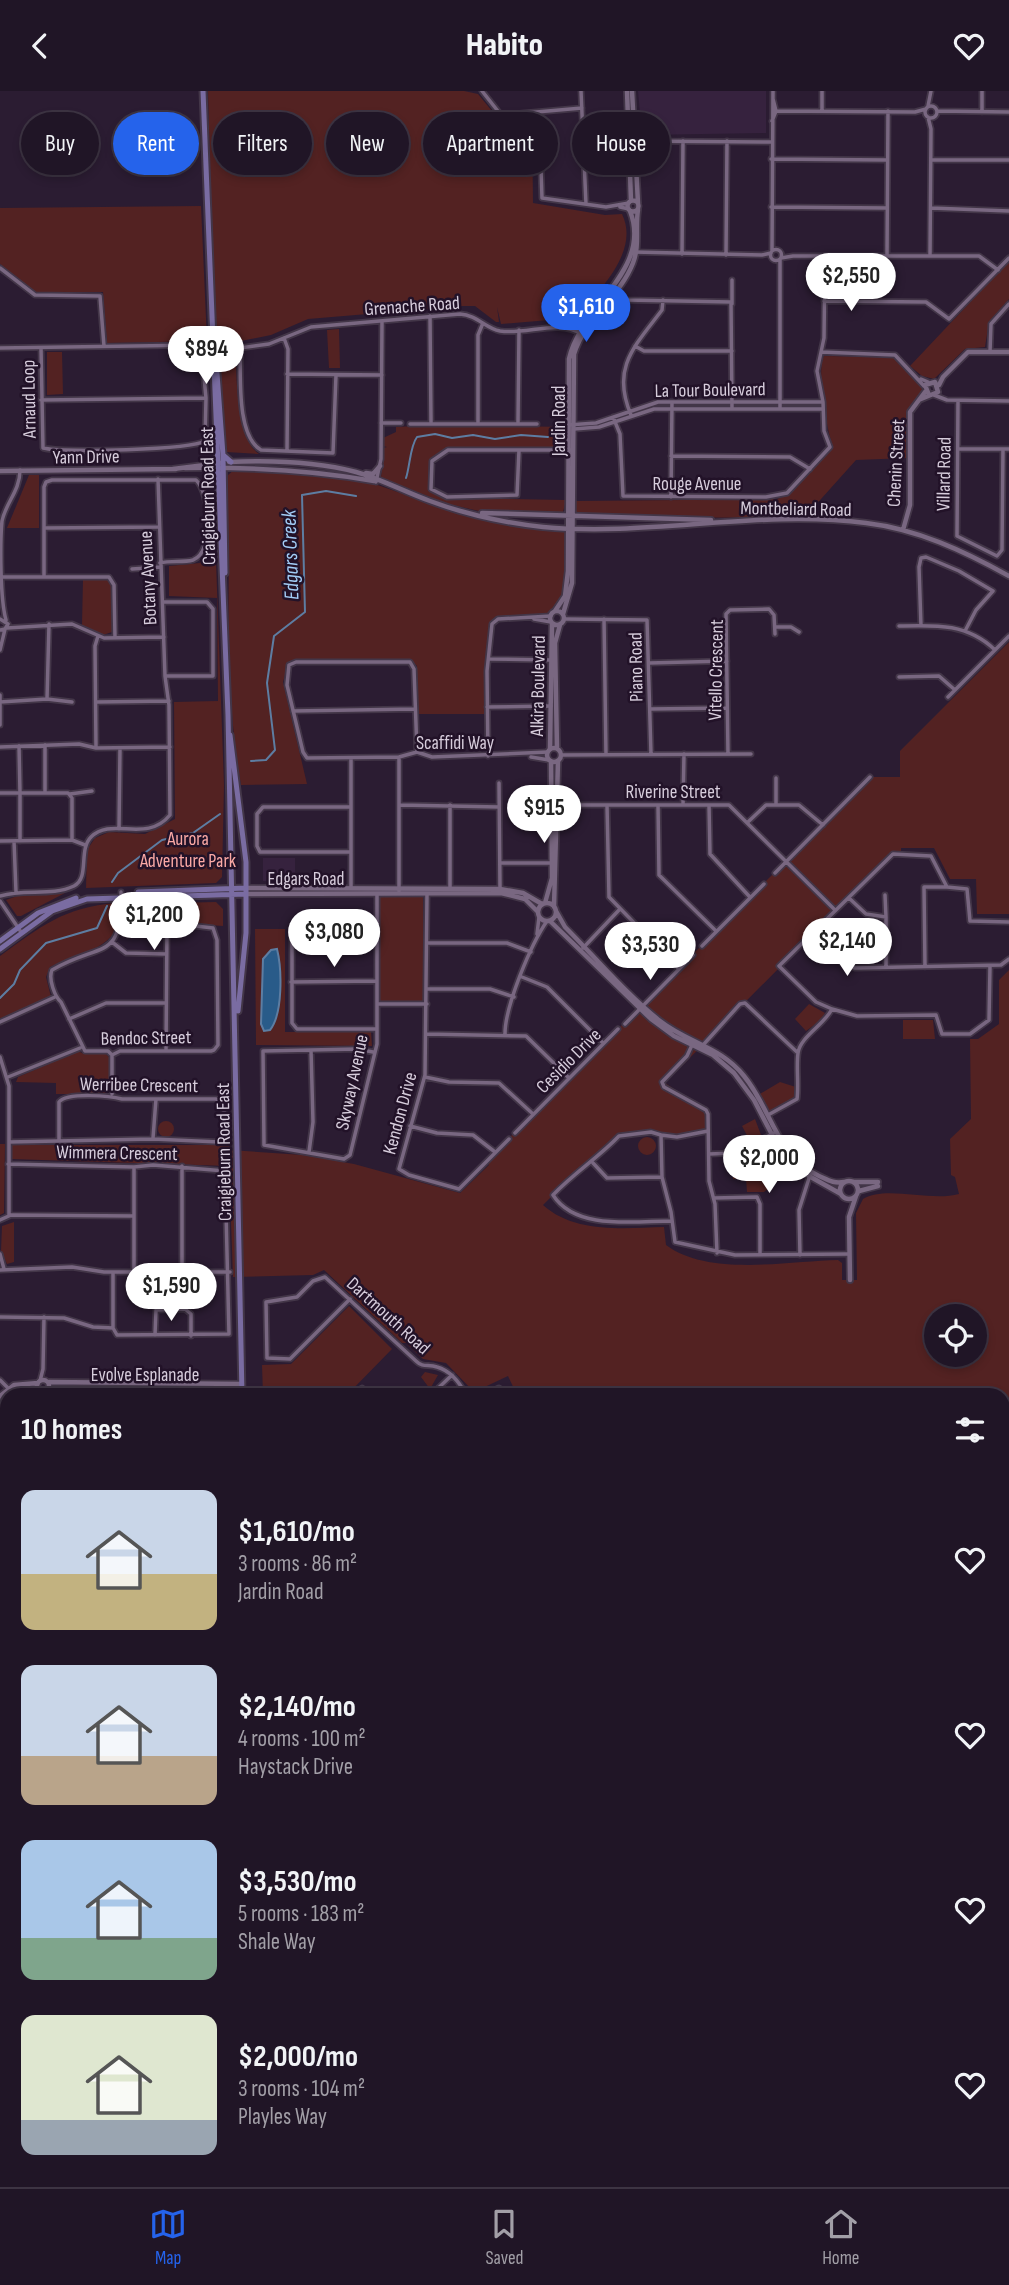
<!DOCTYPE html>
<meta charset="utf-8">
<style>
body{margin:0;font-family:"Sofia Sans Condensed",sans-serif;background:#2d2232;color:#f1f3f6;height:100vh;display:flex;flex-direction:column;font-size:26px;white-space:nowrap}
*{box-sizing:border-box;margin:0}
p{font-size:23px;color:#a29fa7}
.icon{flex:none;width:38px;height:38px;fill:none;stroke:currentColor;stroke-width:2;stroke-linecap:round;stroke-linejoin:round}
.map{position:relative;flex:1;overflow:hidden}
.details{position:absolute;left:0px;top:1297px;width:1010px;height:800px;display:flex;flex-direction:column;background:#201526;border-radius:21px 21px 0 0;box-shadow:0 4px 10px #0003,0 0 0 2px #3d3443}
.details>*{flex:none}
.top-card{position:absolute;left:21px;top:21px;width:968px;height:63px;display:flex;gap:14px}
.tools{position:absolute;left:924px;top:1213px;display:grid;gap:14px}
.tools a{display:grid;place-items:center;width:63px;height:63px;border-radius:50%;background:#201526;box-shadow:0 4px 10px #0003,0 0 0 2px #3d3443;font-size:35px}
.price{position:absolute;translate:-50% -60px;padding:0 16px;border-radius:24px;background:#fff;color:#222;font-size:23px;line-height:46px;filter:drop-shadow(0 2px 4px #0008)}
.price::after{content:'';position:absolute;left:50%;top:42px;width:21px;height:16px;margin-left:-10px;background:inherit;clip-path:polygon(0 0,100% 0,50% 100%)}
.price.selected{background:#2563eb;color:#fff}
ul{padding:0;list-style:none}
li{display:flex;align-items:center;gap:21px;height:175px;padding:0 21px}
li span{display:grid;place-items:center;flex:none;width:196px;height:140px;border-radius:14px;color:#555}
li>.icon{margin-inline-start:auto}
span .icon{width:84px;height:84px;fill:#fffc;stroke-width:1}
li b{font-size:30px}
h2{display:flex;justify-content:space-between;align-items:center;height:84px;padding:0 21px;font-size:30px}
.pill{padding:0 24px;border-radius:32px;background:#201526;box-shadow:0 4px 10px #0003,0 0 0 2px #3d3443;font-size:24px;line-height:63px}
.pill.selected{background:#2563eb;color:#fff}
header{display:flex;justify-content:space-between;align-items:center;height:91px;padding:0 21px;background:#201526;font-size:32px;font-weight:800}
.tab-bar{display:flex;justify-content:space-around;align-items:center;height:98px;border-top:2px solid #3d3443;background:#201526;font-size:19px;color:#a29fa7}
.tab-bar a{display:grid;justify-items:center;gap:4px}
.tab-bar .selected{color:#2563eb}
.map>svg:first-child{display:block}
</style>
<header><svg class="icon" aria-label="back" viewBox="0 0 24 24"><path d="M15 5l-7 7 7 7"/></svg>Habito<svg class="icon" aria-label="heart" viewBox="0 0 24 24"><path d="M12 20l-8-8c-3-5 5-10 8-4 3-6 11-1 8 4z"/></svg></header>
<div class="map">
<svg width="1009" height="2096" viewBox="0 0 1009 2096">
<rect width="100%" height="100%" fill="#2b1c32"/>
<!-- built -->
<path fill="#36223e" d="M638 0H766V42L642 44Z
M263 767H295V792L263 790Z
M16 2090H247L248 2096H16Z"/>
<!-- green -->
<path fill="#532222" fill-rule="evenodd" d="M208 0H464L478 3 501 31 532 27 533 112 605 124 622 123C640 160 600 198 579 224L573 227 501 233 497 216 499 231H496L475 215H463L308 228 271 244 236 251C236 278 235 347 259 363L226 361 214 226Z
M201 115 207 250 107 252 103 201H35L0 173V117Z
M1009 170V208L989 231 985 256 965 258 934 288 922 285 910 275Z
M339 238 340 277H329L327 239Z
M47 261H62L63 303 47 304Z
M824 265 893 266 922 294V303L907 322 908 367 856 369 804 427 581 426 575 422 576 410 777 408 790 403 833 356C827 340 816 280 824 265Z
M434 334 567 336 566 353 562 357 445 358 430 368 428 396 432 402 448 407 566 409 563 421 492 423 448 413 381 387 383 357 387 356 383 355V347L396 341V336Z
M234 379 315 381 372 392 429 412 513 433 567 436 565 499 550 524 493 530 485 580 486 623H417V575L410 568 289 570 283 591 307 693 241 694C227 615 228 538 229 459 229 434 224 408 228 384Z
M29 384H39V437H7Z
M211 406 214 414 224 694 222 786 216 792 86 797 87 759 95 747 109 741 145 743 175 728 174 611 218 610 217 507 169 505V475L200 472 211 442Z
M108 487 112 492V541L103 544 82 534 83 488Z
M1009 551V823H977L976 788H950L934 757H901V763L891 764 665 992 706 1019 708 1040C677 1046 651 1042 619 1045L593 1072 580 1077 543 1114C575 1143 625 1137 664 1136L666 1154C709 1186 788 1170 838 1169L842 1172V1189H857L856 1122 863 1108C886 1094 930 1111 959 1103L955 1086 951 1084 950 1048 971 1028 970 948H978L999 933V889L1009 879V1457H1003V1304H517L508 1285 474 1301 446 1272 423 1268 406 1252H402L324 1179 313 1184 233 1186 229 1075 10 1068 12 1054H229L230 1059 303 1064 354 1073 460 1102 489 1074 486 1070 870 686H900V660ZM936 1225H975V1264H936Z
M65 802 21 825H17L6 809 17 805Z
M378 804H423L424 910H379Z
M216 811 223 818V835L164 831 163 826H129L131 813Z
M116 812C134 852 76 865 50 876L46 886 51 906 0 928V865C40 836 64 816 116 812Z
M255 838H285V941H371L372 955 256 954Z
M809 913 825 922 820 930 806 940 795 928Z
M903 929H933L935 948H903Z
M78 960 84 963H106L110 967V999L106 1003H56V992L16 991 18 986Z
M780 991 799 997 797 1008 768 1024 758 1004Z
M755 1028 761 1044 750 1050 742 1035Z
M158 1038a8 8 0 1 1 16 0a8 8 0 1 1-16 0Z
M638 1055a9 9 0 1 1 18 0a9 9 0 1 1-18 0Z
M0 1053H5L4 1122 0 1124Z
M745 1063 754 1079 759 1076 774 1093 764 1101H747L746 1087 733 1088V1067Z
M14 1131V1171L7 1173 1 1160 2 1135Z
M349 1215 392 1258 347 1304H263L262 1274 291 1273Z
M425 1281 438 1284 430 1298 421 1286Z
M1003 1629H1009V1800L1006 1792H1003Z
M1003 1967H1009V2072L1003 2071Z
M275 2090H670V2096H276Z"/>
<!-- water -->
<path fill="#295b89" stroke="#5d7da2" stroke-width="2" d="M277 858C282 878 283 923 270 939L264 940 261 933 263 868 271 859Z"/>
<g fill="none" stroke-linecap="round" stroke-linejoin="round">
<!-- stream -->
<path stroke="#5d7da2" stroke-width="2" d="M406 387C410 375 410 355 417 346L435 343 452 347 473 344 495 348 521 344 548 346
M251 670 266 669 275 659 267 592 274 545 305 521 302 404 326 400 356 405
M112 791 118 782 162 749 193 742 220 723
M0 907 14 893 20 879 46 852 97 837 107 815
M1003 2054 1009 2039
M923 2096 946 2090"/>
<defs>
<path id="minor" d="M482 0 501 24 582 17
M581 0 586 113
M928 15 931 0
M925 21a6 6 0 1 1 12 0a6 6 0 1 1-12 0Z
M773 20 915 21 926 18
M822 20V0
M937 20 1009 21
M539 21 542 107 606 116 629 112
M982 21V0
M928 26 931 38 930 165
M772 30 776 20 773 8
M635 50 771 51
M771 68 887 69
M931 69H1009
M620 116 629 118
M771 116 887 117
M931 117 1009 120
M770.5 164a5.5 5.5 0 1 1 11 0a5.5 5.5 0 1 1-11 0Z
M772 160 773 0
M634 161 762 164 771 162
M682 163 683 50
M726 164 727 50
M887 164 888 20
M781 167 793 165H979L998 179
M0 177 35 204 100 205 104 255
M732 189V213
M615 202 626 209 731 211 732 317
M824 210 926 211 949 228 1009 167
M430 225 431 331
M284 247 288 258 287 359
M635 255 644 260H732
M0 257 201 254 206 307 205 350C190 359 64 362 43 357L41 257
M821 261 895 264 924 295
M990 261 991 233 1009 213
M287 283 382 284
M336 284 333 362 261 359C236 345 241 283 240 257L269 253 311 236 460 223C477 224 485 237 500 240 528 244 557 228 582 243
M921 288 928 291
M934 304 947 309 1009 310
M41 309 206 307
M958 310 957 445 997 465 1002 459 1003 358
M780 317V168
M631 324C611 277 634 256 662 219L663 209
M613 326 620 343 623 405 766 406 787 402 830 356 824 340 823 311 817 280 824 247 825 165
M518 331 519 239
M381 332H401
M410 333H537
M478 333V244L483 232
M568 334 596 332 658 311H823
M574 338 599 336 654 318H823
M958 358H1009
M519 359 517 404 447 406 431 398 432 370 448 359H571
M671 365 790 366 810 378
M158 388 165 585
M376 391 381 368 382 231
M671 406 672 311
M45 437 158 436
M132 478 161 476
M2 486H109L114 494 115 547
M44 486V396L46 391 52 389H196C210 402 215 461 193 469 183 472 171 469 160 472
M0 528 8 533 5 538 0 539
M534 528 551 531
M565 528 647 529 651 663
M604 528 606 664
M6 529C0 508 0 451 2 430 6 411 20 400 20 379
M899 535C935 534 967 532 995 559
M921 535 919 476 921 467 926 466 959 480 993 500 976 519 965 540
M775 536H791L799 541
M7 537 72 533 104 547 164 546
M0 559 5 538
M490 568 551 569
M649 572 727 570
M899 586 939 585 955 599
M0 604V634
M948 606 1009 545
M47 608 49 533
M0 611 47 608 72 611
M96 611 169 610
M487 616 551 615
M650 618 727 617
M293 620 415 618
M45 654V701
M19 655 20 702
M0 656 79 653 96 657 170 656
M96 657 95 555 98 545
M417 661 414 578 410 571H296L289 574 287 594 303 661 307 667 399 666 417 661 432 666 548 661
M728 663 726 523 730 519 769 518 774 524 775 543
M562 664 751 663
M488 665 487 580 492 533 498 528 551 525
M399 666V800
M531 666 549 669
M351 668V797
M776 687V713
M499 692 500 797
M0 702H68L72 707V749
M20 702V750
M70 703 92 700
M400 714 499 716
M450 714V797
M557 714H729L835 819
M607 714 609 806 678 877
M658 714 659 784 715 839
M683 714 684 663
M709 714 710 763 749 805
M351 716H263L257 723V755L260 761H351
M748 731 766 714H799L823 734
M119 738 120 657
M0 750 72 749 85 754
M14 750 16 801
M500 772H552
M775 782 870 686
M947 796 967 798 970 830 1009 831
M121 801C122 872 102 850 52 879 48 888 55 906 61 911L85 960H108L112 964 120 960H211L214 959 218 954 217 849 213 837 187 834 167 837 166 960
M427 803 425 984 399 1078 409 1084 459 1098 509 1048
M885 804 886 826
M0 805C25 797 51 806 74 795 90 787 78 759 91 746 112 725 146 753 170 724L169 614 165 585H213V518L207 511H163
M849 807 866 823 886 826V876
M0 810 21 841
M376 842 292 845V932L297 938H377
M537 843 539 826
M813 843 842 872 855 877 1001 874 1009 868
M112 851 126 862 166 863
M427 852H507L531 861
M702 855 764 793
M583 857 620 818
M522 886 547 896 603 952
M291 891 377 890
M427 898H490L514 906
M377 913H427
M832 918 816 911 779 875 893 763 931 765 947 796H924L925 876
M69 928 106 912H166
M0 931 55 906
M625 933 693 864
M427 943 526 945 569 987
M505 943C505 915 531 853 547 830
M704 953 740 913 745 912 798 962
M692 954 687 965 662 991 664 996 706 1019 708 1023 709 1090 715 1113 717 1162
M373 961 357 958 263 960 264 1054 344 1068 350 1064 377 953V803
M0 966 9 995V1124
M8 986 80 957
M425 986 449 991 499 992 533 1023
M112 1003V964
M768 1024 797 1008C799 993 796 977 798 962 800 946 824 934 832 918L857 925 936 924 942 943H970L989 929 990 875
M410 1035 437 1042 473 1044 495 1061
M708 1040 677 1046 661 1044 662 1086 671 1121 675 1151 735 1164 849 1163
M515 1042 618 938
M661 1044 651 1041 619 1045C598 1067 575 1081 553 1104 576 1140 635 1130 672 1130
M153 1047 156 1008
M9 1051 153 1048 219 1051 224 1046V1013L216 1008H122C111 1005 67 1001 59 1011V1051
M309 1061 313 1031 311 959
M709 1063 735 1062 774 1042
M593 1072 607 1087 662 1086
M8 1073 134 1076 153 1074 225 1080 229 1243 117 1244 113 1237V1181
M714 1107 757 1106 760 1113V1164
M0 1129 11 1124 134 1125
M0 1163 4 1178
M800 1164 799 1119 810 1084
M0 1179 72 1176 104 1181H230
M134 1179V1076
M182 1181V1075
M350 1208 290 1268 267 1267 266 1211 297 1206 313 1190 325 1186 416 1270C423 1277 428 1273 437 1276 451 1280 460 1292 466 1304
M0 1226 64 1227 93 1236 113 1237
M155 1244 156 1219 185 1218 191 1223V1245
M0 1289 8 1297
M40 1290 43 1278 44 1226
M39 1300 41 1304
M352 1304 362 1297 369 1304
M431 1304 452 1284
M484 1304 499 1297 508 1304
M0 1425H7
M0 1531 7 1529
M1003 1862 1007 1861
M0 1995H7
M690 2090V2096
M756 2090V2096"/>
<path id="tertiary" d="M627 0 631 110
M632 0 638 112
M627.5 115a5.5 5.5 0 1 1 11 0a5.5 5.5 0 1 1-11 0Z
M939 294 943 286 968 261H1009
M921 308 938 301 935 291 925 294 929 304
M229 371C272 369 314 370 356 381 381 388 405 401 430 410 465 423 505 432 543 436 650 446 759 418 866 432 917 438 964 460 1009 485
M185 377C249 376 311 379 374 390
M173 378 221 372
M0 380 176 378
M366 382 373 383 380 375
M482 422 711 429
M903 439 910 414V321L925 301
M550 527a7 7 0 1 1 14 0a7 7 0 1 1-14 0Z
M555 520 565 505 568 480 569 268C580 216 653 179 630 120
M563 523 572 492 574 263C585 227 620 206 633 172 640 154 635 137 638 119
M547 664a7 7 0 1 1 14 0a7 7 0 1 1-14 0Z
M557 657 555 552 560 534
M550 658 552 532
M246 797 500 798 523 802 542 813
M246 803 501 802 525 808 538 821
M538 821a9 9 0 1 1 18 0a9 9 0 1 1-18 0Z
M545 812 552 787 551 671
M554 816 558 670
M556 820 565 836C596 867 626 903 660 930 688 952 721 956 744 985 772 1019 776 1065 819 1085 828 1089 834 1093 844 1091
M550 830 651 928 674 945 713 964 734 982 754 1009 783 1065 809 1085 841 1103
M840 1099a9 9 0 1 1 18 0a9 9 0 1 1-18 0Z
M854 1091H878
M859 1100 878 1095
M850 1189 849 1126 856 1105
M37 1295a6 6 0 1 1 12 0a6 6 0 1 1-12 0Z
M49 1291 242 1293
M48 1299 242 1297
M0 1305 14 1294 38 1292
M0 1311 14 1298H38
M0 1350 7 1357
M0 1356 7 1363
M0 1633 7 1586
M3 1687 2 1647 7 1614
M3 1696 7 1786
M0 1697 6 1692 1 1686
M0 1733 3 1749 2 1889
M1003 1808 1005 1814 1003 1820
M2 1903 4 2096"/>
<path id="secondary" d="M203 0 228 624 242 1304
M216 269 223 364 225 482
M223 364 231 371
M209 377 217 385
M230 644 246 771V842L238 920
M138 801 246 797
M0 850 38 822 76 807
M0 858 52 820 87 808 246 803
M256 2090V2096
M266 2090 267 2096"/>
</defs>
<!-- minor casing -->
<use href="#minor" stroke="#433648" stroke-width="7"/>
<!-- tertiary casing -->
<use href="#tertiary" stroke="#433648" stroke-width="8"/>
<!-- secondary casing -->
<use href="#secondary" stroke="#433648" stroke-width="9"/>
<!-- minor -->
<use href="#minor" stroke="#796781" stroke-width="3.5"/>
<!-- tertiary -->
<use href="#tertiary" stroke="#796781" stroke-width="4.5"/>
<!-- secondary -->
<use href="#secondary" stroke="#7a6ca2" stroke-width="5"/>
</g>
<g text-anchor="middle" stroke-width="5" stroke-linejoin="round" paint-order="stroke">
<!-- street labels -->
<g font-size="19" fill="#d7cddc" stroke="#221228">
<text transform="translate(412 214) rotate(-4)" y="7">Grenache Road</text>
<text transform="translate(710 298) rotate(-1)" y="7">La Tour Boulevard</text>
<text transform="translate(28 308) rotate(-91)" y="7">Arnaud Loop</text>
<text transform="translate(558 330) rotate(-90)" y="7">Jardin Road</text>
<text transform="translate(86 365) rotate(-1)" y="7">Yann Drive</text>
<text transform="translate(895 372) rotate(-87)" y="7">Chenin Street</text>
<text transform="translate(943 383) rotate(-89)" y="7">Villard Road</text>
<text x="697" y="399">Rouge Avenue</text>
<text transform="translate(207 405) rotate(-91)" y="7">Craigieburn Road East</text>
<text transform="translate(796 417) rotate(1)" y="7">Montbeliard Road</text>
<text transform="translate(147 487) rotate(-93)" y="7">Botany Avenue</text>
<text transform="translate(635 576) rotate(-91)" y="7">Piano Road</text>
<text transform="translate(715 579) rotate(-89)" y="7">Vitello Crescent</text>
<text transform="translate(537 595) rotate(-89)" y="7">Alkira Boulevard</text>
<text x="455" y="658">Scaffidi Way</text>
<text x="673" y="707">Riverine Street</text>
<text x="306" y="794">Edgars Road</text>
<text transform="translate(146 946) rotate(-1)" y="7">Bendoc Street</text>
<text transform="translate(568 969) rotate(-45)" y="7">Cesidio Drive</text>
<text transform="translate(351 991) rotate(-78)" y="7">Skyway Avenue</text>
<text transform="translate(139 993) rotate(1)" y="7">Werribee Crescent</text>
<text transform="translate(399 1022) rotate(-75)" y="7">Kendon Drive</text>
<text transform="translate(117 1061) rotate(1)" y="7">Wimmera Crescent</text>
<text transform="translate(223 1061) rotate(-91)" y="7">Craigieburn Road East</text>
<text transform="translate(389 1224) rotate(42)" y="7">Dartmouth Road</text>
<text x="145" y="1290">Evolve Esplanade</text>
</g>
<!-- park labels -->
<g font-size="19" fill="#fba9a5" stroke="#221228">
<text x="188" y="754">Aurora<tspan x="188" dy="22">Adventure Park</tspan></text>
</g>
<!-- water labels -->
<g font-size="21" font-style="italic" fill="#a2ccf6" stroke="#221228">
<text transform="translate(290 464) rotate(-92)" y="7">Edgars Creek</text>
</g>
</g>
</svg>
<div class="tools">
<a><svg class="icon" aria-label="locate" viewBox="0 0 24 24"><circle cx="12" cy="12" r="6"/><path d="M12 2v4M12 18v4M2 12h4M18 12h4"/></svg></a>
</div>
<b class="price" style="left:851px;top:222px">$2,550</b>
<b class="price selected" style="left:586px;top:253px">$1,610</b>
<b class="price" style="left:206px;top:295px">$894</b>
<b class="price" style="left:544px;top:754px">$915</b>
<b class="price" style="left:154px;top:861px">$1,200</b>
<b class="price" style="left:334px;top:878px">$3,080</b>
<b class="price" style="left:847px;top:887px">$2,140</b>
<b class="price" style="left:650px;top:891px">$3,530</b>
<b class="price" style="left:769px;top:1104px">$2,000</b>
<b class="price" style="left:171px;top:1232px">$1,590</b>
<div class="top-card">
<a class="pill">Buy</a>
<a class="pill selected">Rent</a>
<a class="pill">Filters</a>
<a class="pill">New</a>
<a class="pill">Apartment</a>
<a class="pill">House</a>
</div>
<section class="details">
<h2>10 homes<svg class="icon" aria-label="filters" viewBox="0 0 24 24"><path d="M4 7h16M4 17h16"/><circle cx="9" cy="7" r="2"/><circle cx="15" cy="17" r="2"/></svg></h2>
<ul>
<li><span style="background:linear-gradient(#c9d6e8 60%,#c2b280 0)"><svg class="icon" aria-label="home" viewBox="0 0 24 24"><path d="M3 11l9-7 9 7M6 9v11h12V9"/></svg></span><div><b>$1,610/mo</b><p>3 rooms · 86 m²</p><p>Jardin Road</p></div><svg class="icon" aria-label="heart" viewBox="0 0 24 24"><path d="M12 20l-8-8c-3-5 5-10 8-4 3-6 11-1 8 4z"/></svg></li>
<li><span style="background:linear-gradient(#c9d6e8 65%,#b9a48a 0)"><svg class="icon" aria-label="home" viewBox="0 0 24 24"><path d="M3 11l9-7 9 7M6 9v11h12V9"/></svg></span><div><b>$2,140/mo</b><p>4 rooms · 100 m²</p><p>Haystack Drive</p></div><svg class="icon" aria-label="heart" viewBox="0 0 24 24"><path d="M12 20l-8-8c-3-5 5-10 8-4 3-6 11-1 8 4z"/></svg></li>
<li><span style="background:linear-gradient(#a9c7e8 70%,#7fa58c 0)"><svg class="icon" aria-label="home" viewBox="0 0 24 24"><path d="M3 11l9-7 9 7M6 9v11h12V9"/></svg></span><div><b>$3,530/mo</b><p>5 rooms · 183 m²</p><p>Shale Way</p></div><svg class="icon" aria-label="heart" viewBox="0 0 24 24"><path d="M12 20l-8-8c-3-5 5-10 8-4 3-6 11-1 8 4z"/></svg></li>
<li><span style="background:linear-gradient(#dfe7d0 75%,#9aa5b1 0)"><svg class="icon" aria-label="home" viewBox="0 0 24 24"><path d="M3 11l9-7 9 7M6 9v11h12V9"/></svg></span><div><b>$2,000/mo</b><p>3 rooms · 104 m²</p><p>Playles Way</p></div><svg class="icon" aria-label="heart" viewBox="0 0 24 24"><path d="M12 20l-8-8c-3-5 5-10 8-4 3-6 11-1 8 4z"/></svg></li>
</ul>
</section>
</div>
<nav class="tab-bar">
<a class="selected"><svg class="icon" aria-label="map" viewBox="0 0 24 24"><path d="M3 6l6-2 6 2 6-2v14l-6 2-6-2-6 2zM9 4v14M15 6v14"/></svg>Map</a>
<a><svg class="icon" aria-label="saved" viewBox="0 0 24 24"><path d="M7 4h10v16l-5-4-5 4z"/></svg>Saved</a>
<a><svg class="icon" aria-label="home" viewBox="0 0 24 24"><path d="M3 11l9-7 9 7M6 9v11h12V9"/></svg>Home</a>
</nav>
